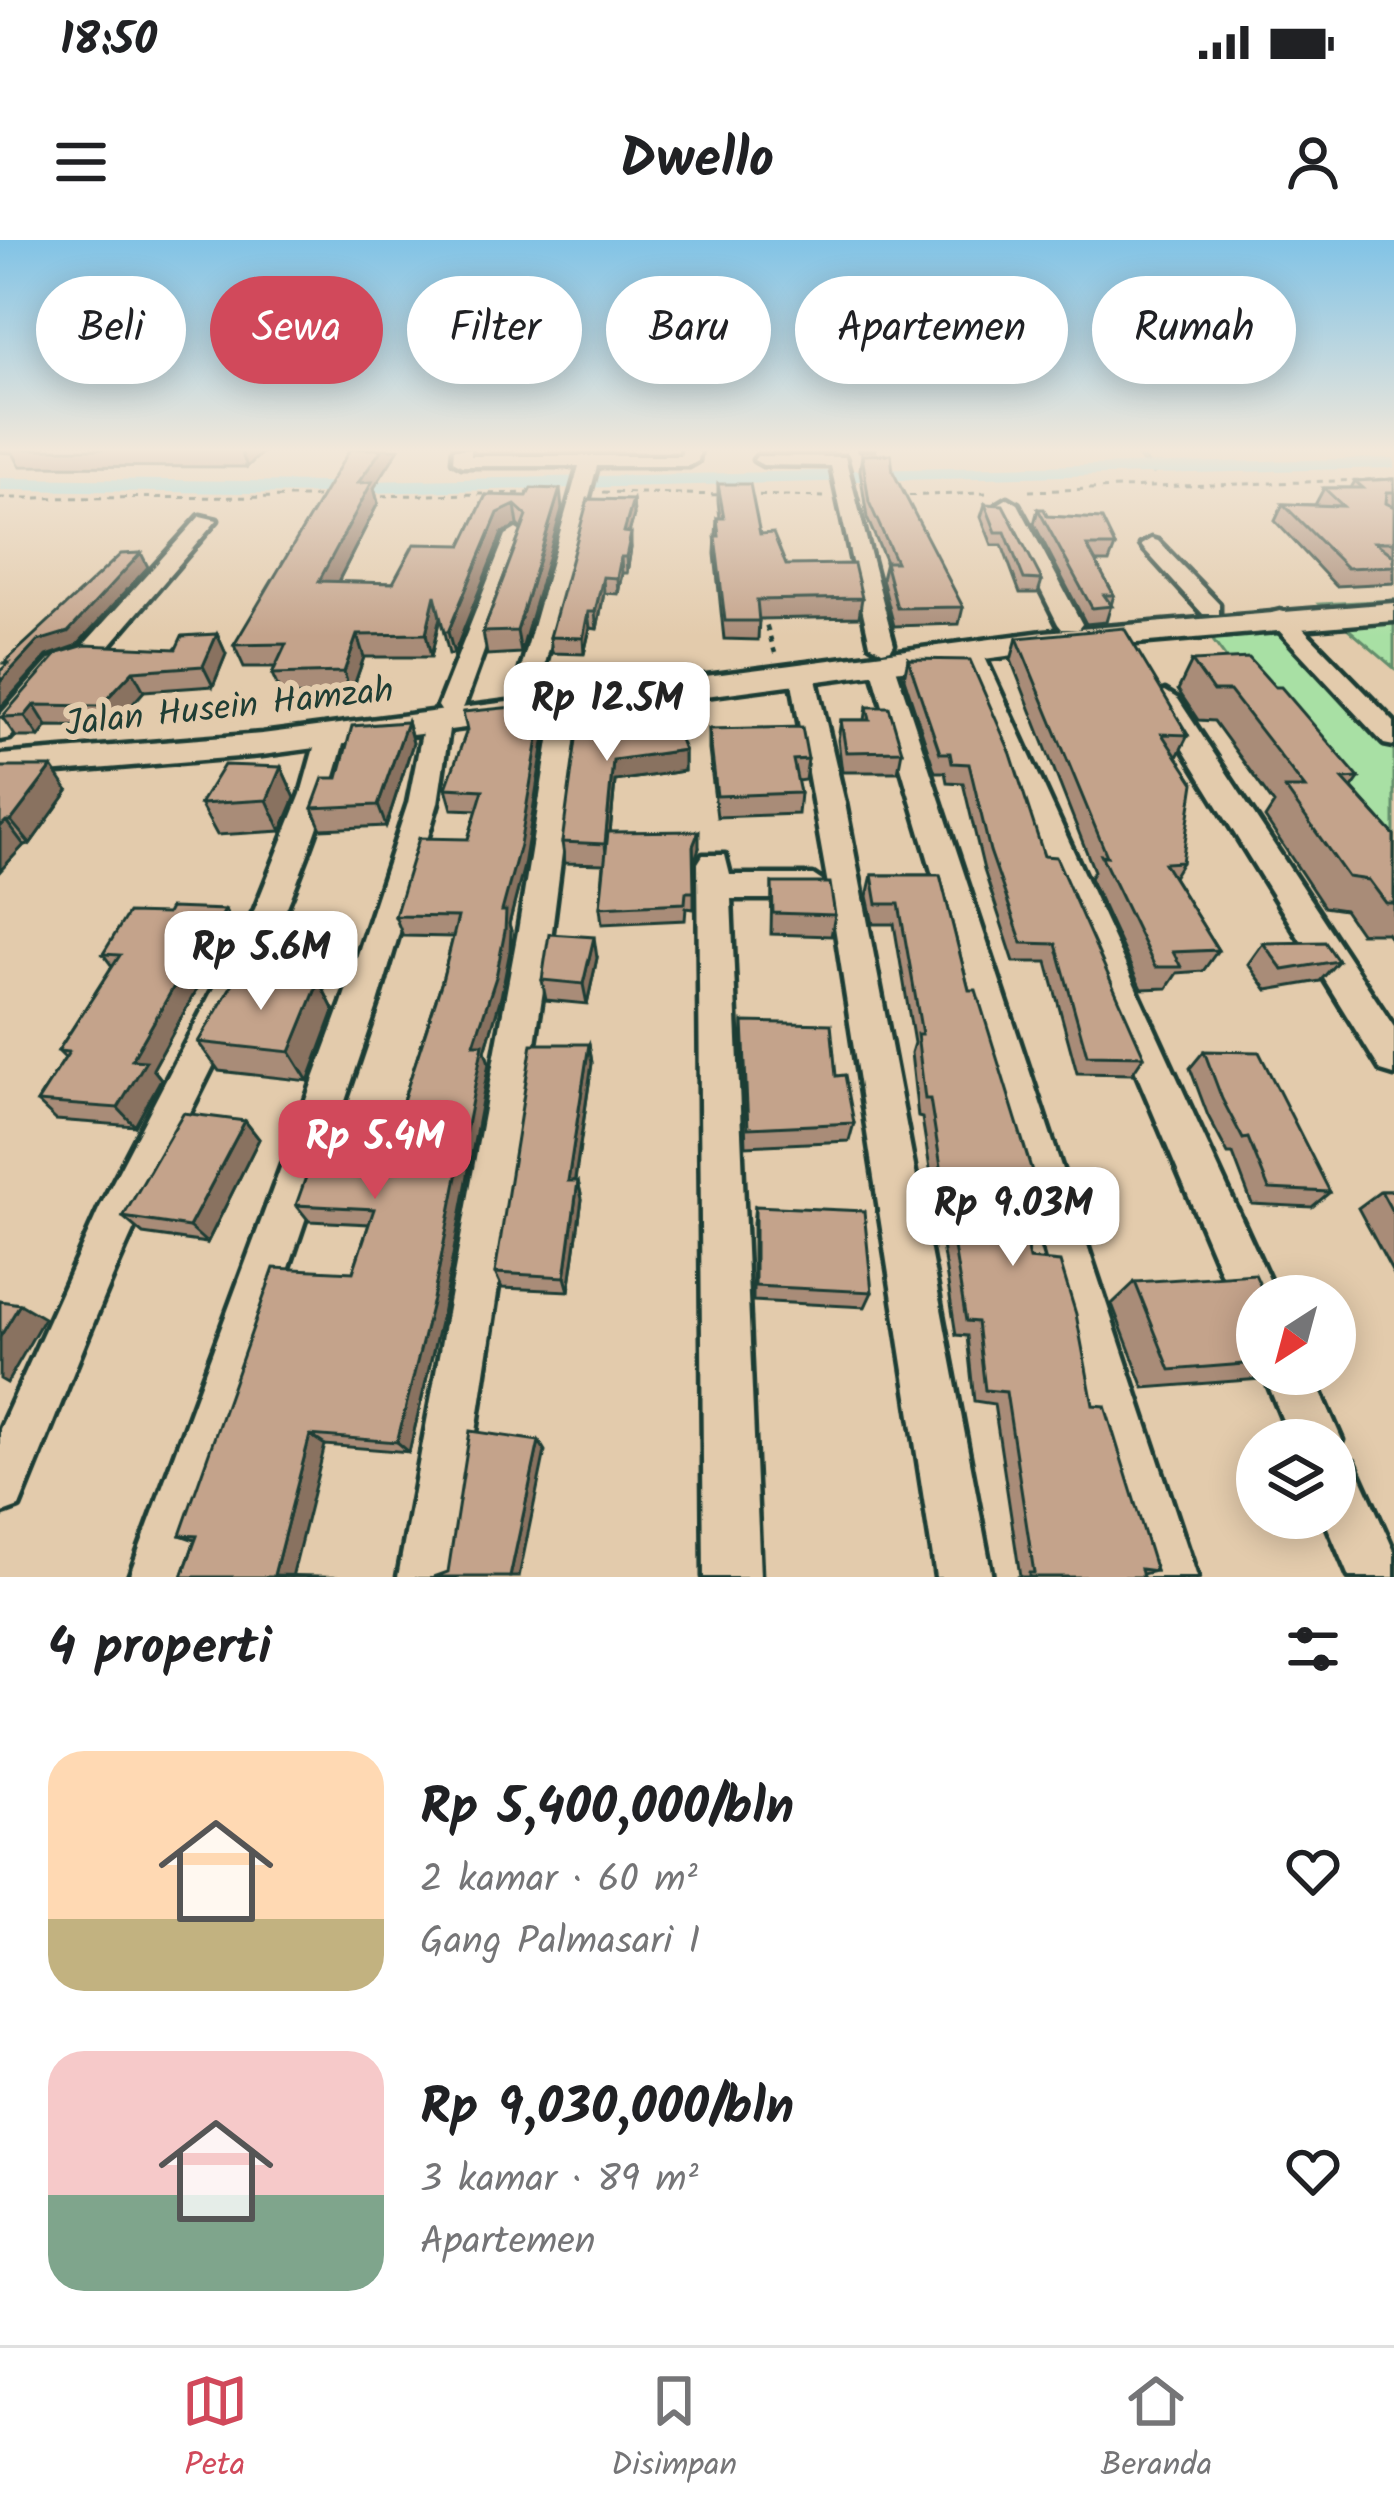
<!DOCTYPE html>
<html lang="id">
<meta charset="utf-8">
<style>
body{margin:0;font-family:Kalam,sans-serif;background:#f6f6f6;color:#202124;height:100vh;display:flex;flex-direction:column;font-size:45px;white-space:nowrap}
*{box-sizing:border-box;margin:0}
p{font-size:39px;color:#757577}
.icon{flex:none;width:66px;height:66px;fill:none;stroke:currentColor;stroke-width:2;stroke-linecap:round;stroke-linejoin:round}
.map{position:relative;height:1337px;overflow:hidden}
.drawer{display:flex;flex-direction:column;background:#fff;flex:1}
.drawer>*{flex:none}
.guide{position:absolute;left:36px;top:36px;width:1323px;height:108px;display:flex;gap:24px}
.needle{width:78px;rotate:216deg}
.controls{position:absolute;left:1236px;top:1035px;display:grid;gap:24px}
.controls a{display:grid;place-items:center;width:120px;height:120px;border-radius:50%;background:#fff;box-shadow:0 6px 30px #0003;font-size:60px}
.price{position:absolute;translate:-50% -102px;padding:0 27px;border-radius:24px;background:#fff;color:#222;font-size:39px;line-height:78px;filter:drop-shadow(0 3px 6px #0008)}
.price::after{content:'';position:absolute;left:50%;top:72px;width:36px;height:27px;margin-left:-18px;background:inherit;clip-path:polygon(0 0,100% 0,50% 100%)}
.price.active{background:#d1495b;color:#fff}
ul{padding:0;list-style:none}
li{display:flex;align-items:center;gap:36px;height:300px;padding:0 48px}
li span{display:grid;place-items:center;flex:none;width:336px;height:240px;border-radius:36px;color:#555}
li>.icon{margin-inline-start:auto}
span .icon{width:144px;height:144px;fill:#fffc;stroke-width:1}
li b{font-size:51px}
h2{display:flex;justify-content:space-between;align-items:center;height:144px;padding:0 48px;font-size:51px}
.tag{padding:0 42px;border-radius:54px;background:#fff;box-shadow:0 6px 30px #0003;font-size:42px;line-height:108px}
.tag.active{background:#d1495b;color:#fff}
.status{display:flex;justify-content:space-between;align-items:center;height:84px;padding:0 60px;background:#fff;direction:ltr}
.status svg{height:33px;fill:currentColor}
header{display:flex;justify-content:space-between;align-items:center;height:156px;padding:0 48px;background:#fff;font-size:54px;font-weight:800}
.menu{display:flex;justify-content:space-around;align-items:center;height:168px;border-top:3px solid #e0e0e0;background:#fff;font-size:33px;color:#757577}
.menu a{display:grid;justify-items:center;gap:6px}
.menu .active{color:#d1495b}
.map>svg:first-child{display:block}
</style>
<div class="status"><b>18:50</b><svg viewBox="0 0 49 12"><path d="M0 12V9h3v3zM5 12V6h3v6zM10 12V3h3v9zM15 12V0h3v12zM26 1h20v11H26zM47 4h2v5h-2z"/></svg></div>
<header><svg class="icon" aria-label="menu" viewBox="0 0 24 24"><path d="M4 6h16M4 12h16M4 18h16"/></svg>Dwello<svg class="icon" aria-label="person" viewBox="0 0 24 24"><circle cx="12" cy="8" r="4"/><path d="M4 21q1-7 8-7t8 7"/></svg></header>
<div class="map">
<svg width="1394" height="1337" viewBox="0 0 1394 1337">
<rect width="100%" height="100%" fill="#e3cbac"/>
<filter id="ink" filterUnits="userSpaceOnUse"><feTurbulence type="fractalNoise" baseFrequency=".00833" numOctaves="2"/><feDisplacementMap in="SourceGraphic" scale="24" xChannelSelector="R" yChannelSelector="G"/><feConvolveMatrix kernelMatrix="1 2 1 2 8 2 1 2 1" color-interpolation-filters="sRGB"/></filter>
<g filter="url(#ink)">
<!-- green -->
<path fill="#a8e0a4" stroke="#648e6c" stroke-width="3" d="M1394 360V428L1319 364Z
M1285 379 1394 507V645L1203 387Z"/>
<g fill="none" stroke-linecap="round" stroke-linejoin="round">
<!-- stream -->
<path stroke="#5e9b9d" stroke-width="6" d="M1133 209 1153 232"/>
<!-- canal -->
<path fill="#88d9e3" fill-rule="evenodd" d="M1394 218V228L328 254 0 250V238L328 242Z"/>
<defs>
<path id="minor" d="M454 209H471V216H681L683 209H700L698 221 689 226H597L535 462 526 465 513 457 579 226H462L453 221Z
M757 216 845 217 894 404 891 409 882 411 870 404 831 226 763 225 754 220Z
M1008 258 1018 264 1082 384 1078 389H1062L1058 384 998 264Z
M200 276 217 280 97 420 68 429 10 498 0 500V475L50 419 79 410Z
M516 289 526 295 464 466 460 472H442L438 466 506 295Z
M1151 299 1158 301 1219 364V374H1203L1144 309 1141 305Z
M1280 371 1288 373 1394 482V506L1384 504 1272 383V373Z
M970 404 982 411 1273 1048 1277 1056H1257V1087L1241 1080 958 411Z
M882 415 894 422 1197 1337H1141L870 422Z
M802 424 814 431 845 563 992 1337H936L829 648 824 655 813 659H731L760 1337H704L698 623 703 615H725L730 635H813L828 645 790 431Z
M1165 451 1178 459 1394 787V835L1381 831 1152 459Z
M568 456 581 464 552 691 454 1337H398L518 691 555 464Z
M437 475 450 483 438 563 378 763 185 1337H129L342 763 408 563 424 483Z
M331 489 345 497C303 661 222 805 149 956 101 1058 62 1163 19 1267L0 1274V1189L99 969 255 669 301 554 317 497Z
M1264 1134H1313L1342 1200 1336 1215 1354 1222 1394 1311V1337H1349L1324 1278H1335V1200H1291Z"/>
<path id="tertiary" d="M1394 363V381L1044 411 262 515 0 537V515L262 494 1044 392Z"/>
</defs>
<!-- minor casing -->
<use href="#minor" stroke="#1f3d34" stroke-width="9"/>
<!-- tertiary casing -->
<use href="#tertiary" stroke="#1f3d34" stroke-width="9"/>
<!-- path-far1 -->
<path stroke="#1f3d34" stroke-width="3" stroke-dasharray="6 6" stroke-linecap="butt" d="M1029 251 1394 239
M603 252 722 255
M747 255 824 257
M370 256 536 253
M897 256 986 253
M0 258 326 257"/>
<!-- path -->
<path stroke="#1f3d34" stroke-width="4.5" stroke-dasharray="6 6" stroke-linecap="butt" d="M763 374 775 413"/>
<!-- minor -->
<use href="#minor" fill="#e3cbac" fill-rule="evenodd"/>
<!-- tertiary -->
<use href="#tertiary" fill="#e3cbac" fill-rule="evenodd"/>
</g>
<!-- wall -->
<path fill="#a98c78" stroke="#1f3d34" stroke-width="3" d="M0 209H266L247 227 20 226 13 213 0 212Z
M798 209H832V211L798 210Z
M858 209H875V211H858Z
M862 215 963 367 959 384 894 386 882 339 886 322 867 278 860 230Z
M1394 239V343L1336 346 1275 281 1283 264 1315 265 1324 248H1351L1355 241Z
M718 244 786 325 862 358 859 377 759 379 758 400 724 399 715 314 717 278H720L718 261Z
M374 248 378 263 338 342 393 343 462 305 486 255 562 269 521 413 487 415 483 392 522 289 518 285 502 293 454 414H449L440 377 431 417H364L351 454 282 456 272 434 275 427H244L234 405Z
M633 260 634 275 629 292 631 308 627 333H622L618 354 604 353 597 389 590 388 584 414 552 413 550 397Z
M985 264 1042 340 1038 353H1020L1002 305H992L981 277Z
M1038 269 1047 276 1115 306 1109 322H1095L1114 355 1106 382 1086 384 1034 284Z
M217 394 226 414 213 446 144 451 113 487 47 486 39 497H16L2 477Z
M1017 398 1188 495 1177 517 1182 622 1173 637 1218 710 1203 731 1177 733 1167 748 1141 749 1090 638 1094 631 1011 420Z
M908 419 1044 616 1144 816 1132 834 1077 833 1047 722H1014L984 630 963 543 947 542 945 532H935L904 438Z
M1192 421 1359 538 1352 548 1394 595V704L1387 693H1360L1344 670 1324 667 1265 578 1274 564 1214 481 1198 480 1178 450Z
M867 467 902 511 898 532H842L838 500 841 480H865Z
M407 482 413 503 386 586 321 589 312 568 338 538Z
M621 483 684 510V531L615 541 610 592 699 608 694 623V669L686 668 685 680 602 684 600 667 604 624 565 623 562 602Z
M547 484 524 626 509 684 511 691 510 711 501 757 485 811 489 823 442 1074 409 1212 325 1205 182 1337 195 1300 180 1295 353 1032 369 984 309 981 296 965 387 910 442 741 453 697 403 696 395 676 468 599 477 570 452 569 446 548Z
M709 489 808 519 805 540 797 541 800 553 798 574 717 577 709 510Z
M0 527 68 551 30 604 24 605 0 631Z
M281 527 295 558 281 591 217 595 200 564Z
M872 635H940L969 750 1043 967 1031 983H1023L1029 1019 1093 1165 1156 1331 1142 1334 1143 1337H1017L1020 1336 994 1164 974 1161 967 1096 956 1095 922 878 918 877 911 813 914 803 894 684H873L867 656Z
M772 643 835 675 831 696 771 694Z
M237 689 219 725H210L153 829 161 839 135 886 56 880 37 862 65 818 58 811 112 726 103 714Z
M1263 703 1338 721 1320 741 1267 750 1248 724Z
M597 718 587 764 546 760 542 740Z
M319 741 334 771 308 841 219 831 198 802Z
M743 782 854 883 849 901 746 906 742 802Z
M589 804 592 823 575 941H578L582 959 569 1051 502 1048 495 1033Z
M1204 811 1330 952 1312 967 1252 964 1233 914H1228L1208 876 1190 828Z
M245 881 259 899 207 1003 143 994 123 977Z
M1381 951H1394V1035L1358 968Z
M755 966 872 1052 865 1067 753 1061V983Z
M1135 1042 1257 1056V1134H1271L1261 1139 1144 1148 1112 1064Z"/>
<!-- shaded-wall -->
<path fill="#897261" stroke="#1f3d34" stroke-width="3" d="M240 209H266L247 227Z
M382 209H399L374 248 378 263 327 363 319 341 358 243Z
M560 249 562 269 521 413 517 391Z
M633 260 634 275 625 308 624 292Z
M515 265 518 285 502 293 454 414 448 392 498 273Z
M631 293V308L627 333 626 317Z
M141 313 148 327 76 406 47 416 0 468V442L38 401Z
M621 317 622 333 618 354 617 338Z
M603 337 604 353 597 389 595 372Z
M435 355 440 377 431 417 426 394Z
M588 372 590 388 584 414 583 398Z
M217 394 226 414 213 446 203 426Z
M357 395 364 417 351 454 344 432Z
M133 431 144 451 113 487 100 466Z
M544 464 547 484 524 626 509 684 511 691 510 711 501 757 485 811 489 823 442 1074 409 1212 397 1202 474 804Z
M34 465 47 486 39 497 25 476Z
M407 482 413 503 386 586 378 565Z
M684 510V531L615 541 607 624 605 604 613 520Z
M52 527 68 551 30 604 11 581Z
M281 527 295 558 281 591 267 560Z
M6 581 24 605 0 631V587Z
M699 591V608L694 623 693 606Z
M225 670 237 689 219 725 206 706Z
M594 697 597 718 587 764 583 744Z
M197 706 210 725 153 829 161 839 135 886 118 868 132 820Z
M319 741 334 771 308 841 290 812Z
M589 804 592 823 572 958 568 941Z
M245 881 259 899 207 1003 189 987Z
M578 941 582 959 569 1051 565 1037Z
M20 1064 44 1078 7 1143 0 1139V1097Z
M310 1195 325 1205 292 1337 274 1335Z
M539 1201 545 1211 519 1337H510Z"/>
<!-- building -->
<path fill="#c4a38b" stroke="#1f3d34" stroke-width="3" d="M350 209H382L358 243 372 242 319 341 393 343 414 304 462 305 486 255 527 256 531 248 560 249 517 391 483 392 527 276 515 265 498 273 448 392H444L435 355 426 394 357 395 344 432 272 434 286 404 234 405Z
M891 214 893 232 963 367 897 368 885 322H896L869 262 862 215Z
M1394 239V252H1387L1386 263 1394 267V302H1375L1394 316V326L1347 328 1283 264 1343 266 1324 248H1363L1355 241Z
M718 244H750L760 294 773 293 786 325 854 324 862 358 757 360 759 381H725L715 296H719L717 278H724Z
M588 259 633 260 624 292 631 293 626 317H621L617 338 603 337 595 372H588L583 398 550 397Z
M985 264 1003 265 1042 340 1024 339 1005 292H996Z
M1038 269H1044L1047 276 1102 279 1115 306H1087L1114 355H1104L1112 366 1092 368Z
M141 313 68 392 38 401 0 442V431L9 423H4L121 314Z
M1124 388 1188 495 1162 494 1194 543 1182 622 1164 623 1218 710 1173 712 1181 727H1155L1101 615 1107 616 1017 398Z
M217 394 203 426 133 431 100 466 34 465 25 476 2 477 58 413 85 405 176 409 182 396Z
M1249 418 1275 447H1281L1359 538 1343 539 1394 595V663H1386L1369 640 1348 637 1285 548H1305L1230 451H1213L1192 421Z
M908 419 970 420 1011 514 1044 616 1056 617 1144 816 1087 815 1056 704 1022 703 990 611 969 524 952 523 950 513H940Z
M581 463H619L617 484 672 477 684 510 613 520 605 604 562 602Z
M544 464 520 605 502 671H506L505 691 496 737 474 804H483L433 1059 397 1202 310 1195 274 1335 362 1337H182L197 1296 180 1295 274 1028 353 1032 374 969 296 965 317 906 387 910 442 741 458 677 395 676 419 598 468 599 483 550 446 548 467 490 463 472Z
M867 467H889L902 511 846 512 841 480H870Z
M407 482 378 565 312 568 323 538H338L352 486Z
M802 487 808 519 793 520 800 553 717 556 709 489Z
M224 525 281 527 267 560 200 564Z
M0 527H52L11 581H6L0 587Z
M699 591 693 606 694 652H686L685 663 600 667 608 592Z
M872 635H940L969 750H976L1043 967 1019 966 1029 1019 1060 1022 1076 1074 1093 1165 1105 1166 1156 1331 1141 1329 1143 1337H1029V1333H1034L1006 1152 985 1150 977 1082 966 1081 930 859H925L917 794H922L899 664H877Z
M772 643H830L835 675 773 673Z
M170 668 225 670 206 706H197L132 820 146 821 118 868 37 862 69 812 58 811 120 715 103 714 128 673 167 674Z
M549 694 594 697 583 744 542 740Z
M1325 702 1338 721 1283 730 1263 703Z
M239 733 319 741 290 812 198 802Z
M743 782 831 784 836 836 845 835 854 883 748 888Z
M532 804H589L568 941H578L565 1037 495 1033Z
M1204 811 1259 812 1330 952 1269 949 1248 898 1243 899 1222 859Z
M183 873 245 881 189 987 123 977Z
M1381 951H1394V975Z
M755 966 864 971 872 1052 755 1046Z
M1255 1034 1265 1056H1257V1123L1170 1130 1135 1042Z
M0 1061 20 1064 0 1097Z
M470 1191 539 1201 510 1337H434L448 1332Z"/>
</g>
<!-- sky -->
<linearGradient id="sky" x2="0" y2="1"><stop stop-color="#81c3e6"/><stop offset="0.53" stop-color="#f2e8da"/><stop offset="1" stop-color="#f2e8da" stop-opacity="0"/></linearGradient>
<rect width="1394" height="396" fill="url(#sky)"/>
<g text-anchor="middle" stroke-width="12" stroke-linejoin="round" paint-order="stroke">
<!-- far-street labels -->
<g font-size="36" fill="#1f3d34" stroke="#e3cbac">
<text transform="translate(229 465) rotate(-6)" y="13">Jalan Husein Hamzah</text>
</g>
</g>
</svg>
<div class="controls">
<a><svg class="needle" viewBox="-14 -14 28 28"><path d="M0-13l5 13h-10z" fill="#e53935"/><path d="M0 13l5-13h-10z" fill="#757577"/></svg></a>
<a><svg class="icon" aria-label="layers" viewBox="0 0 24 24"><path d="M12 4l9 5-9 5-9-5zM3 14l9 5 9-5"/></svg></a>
</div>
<b class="price" style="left:607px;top:524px">Rp 12.5M</b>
<b class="price" style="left:261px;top:773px">Rp 5.6M</b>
<b class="price active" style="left:375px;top:962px">Rp 5.4M</b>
<b class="price" style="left:1013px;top:1029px">Rp 9.03M</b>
<div class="guide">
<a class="tag">Beli</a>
<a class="tag active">Sewa</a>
<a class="tag">Filter</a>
<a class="tag">Baru</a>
<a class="tag">Apartemen</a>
<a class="tag">Rumah</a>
</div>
</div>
<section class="drawer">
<h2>4 properti<svg class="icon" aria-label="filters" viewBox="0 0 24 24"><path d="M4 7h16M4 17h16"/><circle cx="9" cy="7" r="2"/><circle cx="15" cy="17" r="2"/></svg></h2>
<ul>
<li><span style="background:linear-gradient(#ffd9b3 70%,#c2b280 0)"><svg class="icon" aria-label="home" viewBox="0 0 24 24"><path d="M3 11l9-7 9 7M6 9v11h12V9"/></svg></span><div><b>Rp 5,400,000/bln</b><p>2 kamar · 60 m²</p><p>Gang Palmasari I</p></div><svg class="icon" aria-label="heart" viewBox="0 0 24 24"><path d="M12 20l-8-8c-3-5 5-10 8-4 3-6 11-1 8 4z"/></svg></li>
<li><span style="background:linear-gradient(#f6c9c9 60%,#7fa58c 0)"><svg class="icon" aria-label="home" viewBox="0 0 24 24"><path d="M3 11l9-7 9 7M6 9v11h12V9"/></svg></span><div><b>Rp 9,030,000/bln</b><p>3 kamar · 89 m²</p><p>Apartemen</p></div><svg class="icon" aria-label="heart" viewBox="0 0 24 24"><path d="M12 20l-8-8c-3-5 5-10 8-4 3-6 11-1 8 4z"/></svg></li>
</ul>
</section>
<nav class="menu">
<a class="active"><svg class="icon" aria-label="map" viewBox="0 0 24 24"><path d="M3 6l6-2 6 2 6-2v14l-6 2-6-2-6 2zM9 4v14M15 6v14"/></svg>Peta</a>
<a><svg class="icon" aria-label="saved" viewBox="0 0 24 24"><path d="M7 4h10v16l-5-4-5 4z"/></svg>Disimpan</a>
<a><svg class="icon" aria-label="home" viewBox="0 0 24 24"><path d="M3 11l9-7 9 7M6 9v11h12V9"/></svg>Beranda</a>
</nav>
